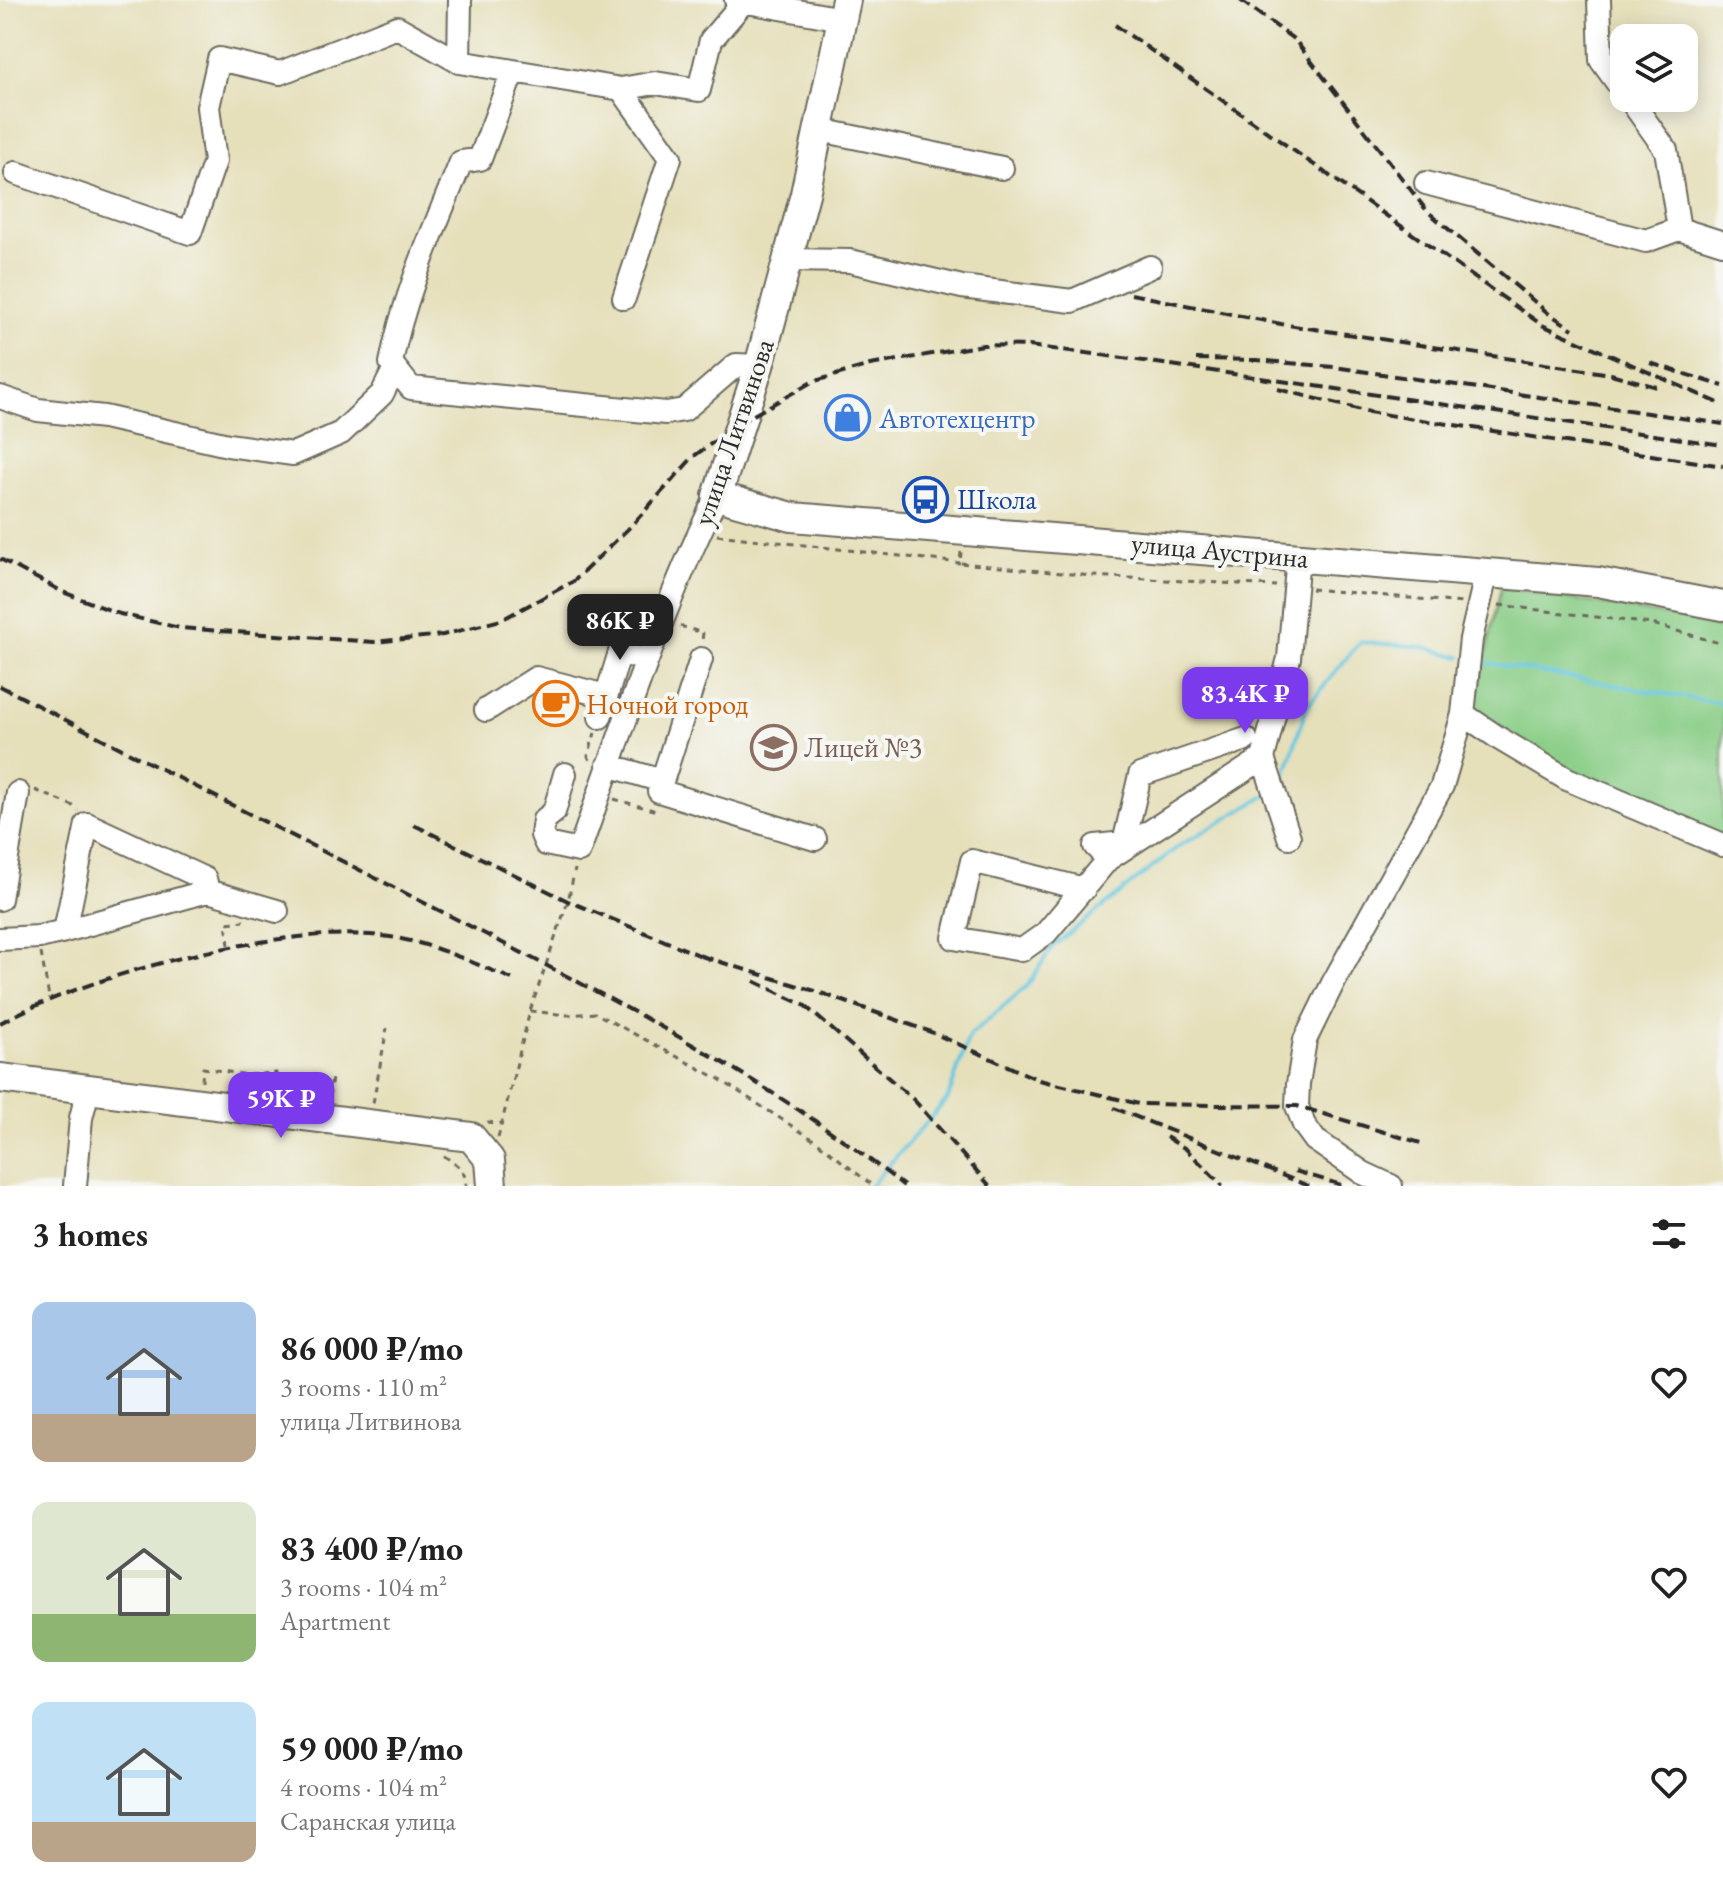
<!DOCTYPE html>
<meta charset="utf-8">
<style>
body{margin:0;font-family:"EB Garamond",serif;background:#f6f6f6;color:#222;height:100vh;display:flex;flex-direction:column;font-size:30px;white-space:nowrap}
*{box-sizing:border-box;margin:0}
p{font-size:26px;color:#767676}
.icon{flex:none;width:44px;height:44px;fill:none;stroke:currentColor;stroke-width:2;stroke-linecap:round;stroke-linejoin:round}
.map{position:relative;height:1186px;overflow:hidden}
.side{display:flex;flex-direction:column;background:#fff;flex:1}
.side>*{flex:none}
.fabs{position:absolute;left:1610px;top:24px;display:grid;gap:16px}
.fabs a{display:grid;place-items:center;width:88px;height:88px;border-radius:16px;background:#fff;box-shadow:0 4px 20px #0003;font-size:40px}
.price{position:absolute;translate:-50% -68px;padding:0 18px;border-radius:16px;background:#7c3aed;color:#fff;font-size:26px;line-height:52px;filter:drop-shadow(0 2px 4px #0008)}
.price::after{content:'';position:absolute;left:50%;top:48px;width:24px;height:18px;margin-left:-12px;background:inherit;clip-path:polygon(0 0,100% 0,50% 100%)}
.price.active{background:#222;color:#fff}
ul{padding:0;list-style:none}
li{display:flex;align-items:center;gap:24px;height:200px;padding:0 32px}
li span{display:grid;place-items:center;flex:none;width:224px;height:160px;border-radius:16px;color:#555}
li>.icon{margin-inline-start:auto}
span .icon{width:96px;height:96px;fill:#fffc;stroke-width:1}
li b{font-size:34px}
h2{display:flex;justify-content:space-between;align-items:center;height:96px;padding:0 32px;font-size:34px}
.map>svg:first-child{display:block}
</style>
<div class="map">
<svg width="1723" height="1186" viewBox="0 0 1723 1186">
<rect width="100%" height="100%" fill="#f6f6f2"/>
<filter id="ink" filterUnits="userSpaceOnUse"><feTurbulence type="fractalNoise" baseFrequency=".0125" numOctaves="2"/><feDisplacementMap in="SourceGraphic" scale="16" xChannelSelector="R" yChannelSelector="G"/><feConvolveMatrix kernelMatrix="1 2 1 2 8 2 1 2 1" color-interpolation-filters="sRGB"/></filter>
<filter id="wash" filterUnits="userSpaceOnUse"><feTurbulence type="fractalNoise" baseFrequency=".006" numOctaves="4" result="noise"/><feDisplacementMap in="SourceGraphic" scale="32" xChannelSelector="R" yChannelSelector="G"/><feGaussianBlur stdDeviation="1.8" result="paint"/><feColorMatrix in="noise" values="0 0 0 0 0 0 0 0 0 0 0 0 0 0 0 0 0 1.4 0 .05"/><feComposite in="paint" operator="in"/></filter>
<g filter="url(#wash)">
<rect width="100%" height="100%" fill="#e5dfba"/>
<!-- green -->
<path fill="#89cd86" stroke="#5a7c58" stroke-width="2" d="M1501 587 1692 620 1723 630V840L1469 730Z"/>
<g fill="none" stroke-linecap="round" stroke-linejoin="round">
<!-- stream -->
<path stroke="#62c6df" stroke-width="4" d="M1477 661 1723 704
M1282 784 1307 706 1360 642 1423 647 1461 657
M870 1186 948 1098 969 1036 1028 985 1052 947 1179 846 1269 794"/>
</g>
</g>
<g filter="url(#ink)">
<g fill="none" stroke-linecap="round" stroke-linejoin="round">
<defs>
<path id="minor" d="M736 0 842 19
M1599 0 1601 60 1624 92
M459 62 460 0
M513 71 480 159 461 162C435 227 404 294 391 363L411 388 666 413 684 410 736 365 759 366
M621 89 655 83 699 90 711 40 745 0
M1629 98 1666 150 1679 229
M820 130 1002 168
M16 173 190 233 215 161 208 107 219 59 280 73 397 27 459 62 621 89 670 158 624 298
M1426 183 1646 241 1679 229 1723 243
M787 260 850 261 962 287 1072 301 1150 267
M0 397 38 410 104 417 228 445 293 454 341 433 382 394 395 368
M1487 571 1471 639 1463 714 1500 739 1567 779 1723 845
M701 659 659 791 815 839
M486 710 536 678 606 696
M600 717 620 652 645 660
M1263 758 1289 837
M608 765 662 781
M565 774 554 812 544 820 542 835 546 844 579 851C622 731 660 611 717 496
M1108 859 1095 846 1124 843 1140 775 1246 739
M1084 889 972 861 954 938 1022 950 1046 933 1108 859 1263 758 1289 658 1298 556
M0 899 18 793
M65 931 208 891 277 911
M0 939 39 937 65 931 87 824 205 879 208 891
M75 1186 81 1118 88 1090
M1391 1186 1363 1173 1315 1140 1304 1125 1297 1106 1298 1084 1305 1040 1333 983 1442 786 1463 714"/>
<path id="major" d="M846 0 805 194 759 366 717 496 792 517 1598 582 1723 606
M0 1078 471 1137 490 1160 492 1186"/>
</defs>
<!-- minor casing -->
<use href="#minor" stroke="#6c6a5d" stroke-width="26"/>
<!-- major casing -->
<use href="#major" stroke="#6c6a5d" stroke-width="32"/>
<!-- path -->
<path stroke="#6c6a5d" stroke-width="3" stroke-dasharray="6 6" stroke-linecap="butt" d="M717 535 960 563
M961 552 960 563 1092 576 1276 586
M1311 589 1463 603
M1499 605 1652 624 1723 644
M680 626 703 633 702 641
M590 760 588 756 595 733
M35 790 73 806 78 811
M614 799 653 810 654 806
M229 945 226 923 244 921
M41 953 49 997
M530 1011 568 1015 595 1013 719 1079 820 1144 873 1186
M202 1081 203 1068 248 1075 276 1073 275 1090
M329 1097 332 1078
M373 1103 387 1028
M487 1122 503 1124
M498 1138 530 1011 568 901 575 869
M444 1156C455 1163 467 1171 466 1186"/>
<!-- minor -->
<use href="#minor" stroke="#fff" stroke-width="22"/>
<!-- major -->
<use href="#major" stroke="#fff" stroke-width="28"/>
<!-- rail -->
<path stroke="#2b2b2b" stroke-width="4" stroke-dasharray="12 6" stroke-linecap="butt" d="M1240 0 1295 40 1427 211 1548 313 1573 329
M1115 25 1542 325 1723 405
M1131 294 1281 324 1611 374 1657 387
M1196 359 1256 360 1334 367 1723 424
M1650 363 1723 386
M1278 389 1369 412 1723 466
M0 559 63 592 120 614 180 628 374 642 443 635 501 620 574 581 632 525 694 456 741 422 812 382 870 365 983 345 1029 346 1102 355 1723 445
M0 686C152 765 305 842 458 920 612 999 767 1077 904 1186
M414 825 568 901 711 960
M701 956 815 991 931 1032 1039 1080 1139 1104 1297 1106 1424 1144
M754 981 804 1005 914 1100 990 1186
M0 1023C93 973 285 922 390 937 432 943 473 963 512 979
M1114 1108 1309 1186
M1166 1137 1186 1149 1223 1186
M1295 1171 1345 1186"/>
</g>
</g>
<!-- icons -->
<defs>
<symbol id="shop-ring" viewBox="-11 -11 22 22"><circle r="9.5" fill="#f6f6f2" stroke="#3f7fe0" stroke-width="1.5"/><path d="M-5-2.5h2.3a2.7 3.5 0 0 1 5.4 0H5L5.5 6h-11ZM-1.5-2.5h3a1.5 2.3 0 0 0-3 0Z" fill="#3f7fe0"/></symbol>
<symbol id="bus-ring" viewBox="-11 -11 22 22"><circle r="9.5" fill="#f6f6f2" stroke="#1a4fb4" stroke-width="1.5"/><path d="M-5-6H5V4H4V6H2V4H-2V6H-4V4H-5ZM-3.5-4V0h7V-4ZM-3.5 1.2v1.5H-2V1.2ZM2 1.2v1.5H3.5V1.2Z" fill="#1a4fb4"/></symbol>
<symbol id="cafe-ring" viewBox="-11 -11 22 22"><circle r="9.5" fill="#f6f6f2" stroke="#e8710a" stroke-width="1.5"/><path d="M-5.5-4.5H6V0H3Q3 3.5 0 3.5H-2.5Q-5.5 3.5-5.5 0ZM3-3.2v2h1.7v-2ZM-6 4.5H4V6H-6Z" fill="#e8710a"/></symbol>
<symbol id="school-ring" viewBox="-11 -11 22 22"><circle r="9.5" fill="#f6f6f2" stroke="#8d6e63" stroke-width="1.5"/><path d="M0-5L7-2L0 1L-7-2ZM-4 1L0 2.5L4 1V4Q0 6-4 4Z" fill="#8d6e63"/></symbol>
</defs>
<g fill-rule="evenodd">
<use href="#shop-ring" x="822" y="392" width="51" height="51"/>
<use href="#bus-ring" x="900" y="474" width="51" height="51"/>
<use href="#cafe-ring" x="530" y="678" width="51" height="51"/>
<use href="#school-ring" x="748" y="722" width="51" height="51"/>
</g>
<g text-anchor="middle" stroke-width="8" stroke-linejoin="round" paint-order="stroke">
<!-- shop labels -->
<g font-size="28" fill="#366cbe" stroke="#f6f6f2" text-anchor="start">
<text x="879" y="428">Автотехцентр</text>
</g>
<!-- street labels -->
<g font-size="28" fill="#2b2b2b" stroke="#f6f6f2">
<text transform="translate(733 432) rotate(-71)" y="10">улица Литвинова</text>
<text transform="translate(1220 550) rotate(5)" y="10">улица Аустрина</text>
</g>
<!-- transit labels -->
<g font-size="28" fill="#164399" stroke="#f6f6f2" text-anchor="start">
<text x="957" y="509">Школа</text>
</g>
<!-- food labels -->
<g font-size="28" fill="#c56008" stroke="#f6f6f2" text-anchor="start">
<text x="586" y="714">Ночной город</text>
</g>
<!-- education labels -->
<g font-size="28" fill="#785e54" stroke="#f6f6f2" text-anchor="start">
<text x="804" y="757">Лицей №3</text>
</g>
</g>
</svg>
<div class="fabs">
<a><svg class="icon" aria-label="layers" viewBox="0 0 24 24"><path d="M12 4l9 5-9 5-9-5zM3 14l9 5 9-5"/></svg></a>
</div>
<b class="price active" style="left:620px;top:662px">86K ₽</b>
<b class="price" style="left:1245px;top:735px">83.4K ₽</b>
<b class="price" style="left:281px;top:1140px">59K ₽</b>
</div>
<section class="side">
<h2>3 homes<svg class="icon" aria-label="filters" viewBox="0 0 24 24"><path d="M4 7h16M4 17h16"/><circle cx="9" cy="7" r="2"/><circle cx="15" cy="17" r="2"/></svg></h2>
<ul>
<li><span style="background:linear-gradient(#a9c7e8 70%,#b9a48a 0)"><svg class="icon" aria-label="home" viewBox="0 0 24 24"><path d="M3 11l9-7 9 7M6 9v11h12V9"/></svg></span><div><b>86 000 ₽/mo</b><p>3 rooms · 110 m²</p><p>улица Литвинова</p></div><svg class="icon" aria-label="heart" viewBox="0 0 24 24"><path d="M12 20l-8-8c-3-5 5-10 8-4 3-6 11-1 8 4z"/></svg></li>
<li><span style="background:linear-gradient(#dfe7d0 70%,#8fb573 0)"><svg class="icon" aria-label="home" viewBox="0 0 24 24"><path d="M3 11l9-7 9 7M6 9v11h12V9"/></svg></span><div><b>83 400 ₽/mo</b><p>3 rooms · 104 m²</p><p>Apartment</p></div><svg class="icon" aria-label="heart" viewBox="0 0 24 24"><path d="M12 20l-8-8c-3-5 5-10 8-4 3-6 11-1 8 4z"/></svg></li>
<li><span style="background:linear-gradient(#bfe0f5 75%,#b9a48a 0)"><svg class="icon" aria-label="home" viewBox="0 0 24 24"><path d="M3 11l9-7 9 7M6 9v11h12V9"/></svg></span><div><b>59 000 ₽/mo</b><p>4 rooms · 104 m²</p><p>Саранская улица</p></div><svg class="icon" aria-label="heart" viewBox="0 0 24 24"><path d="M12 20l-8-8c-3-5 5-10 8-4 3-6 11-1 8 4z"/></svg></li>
</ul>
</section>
